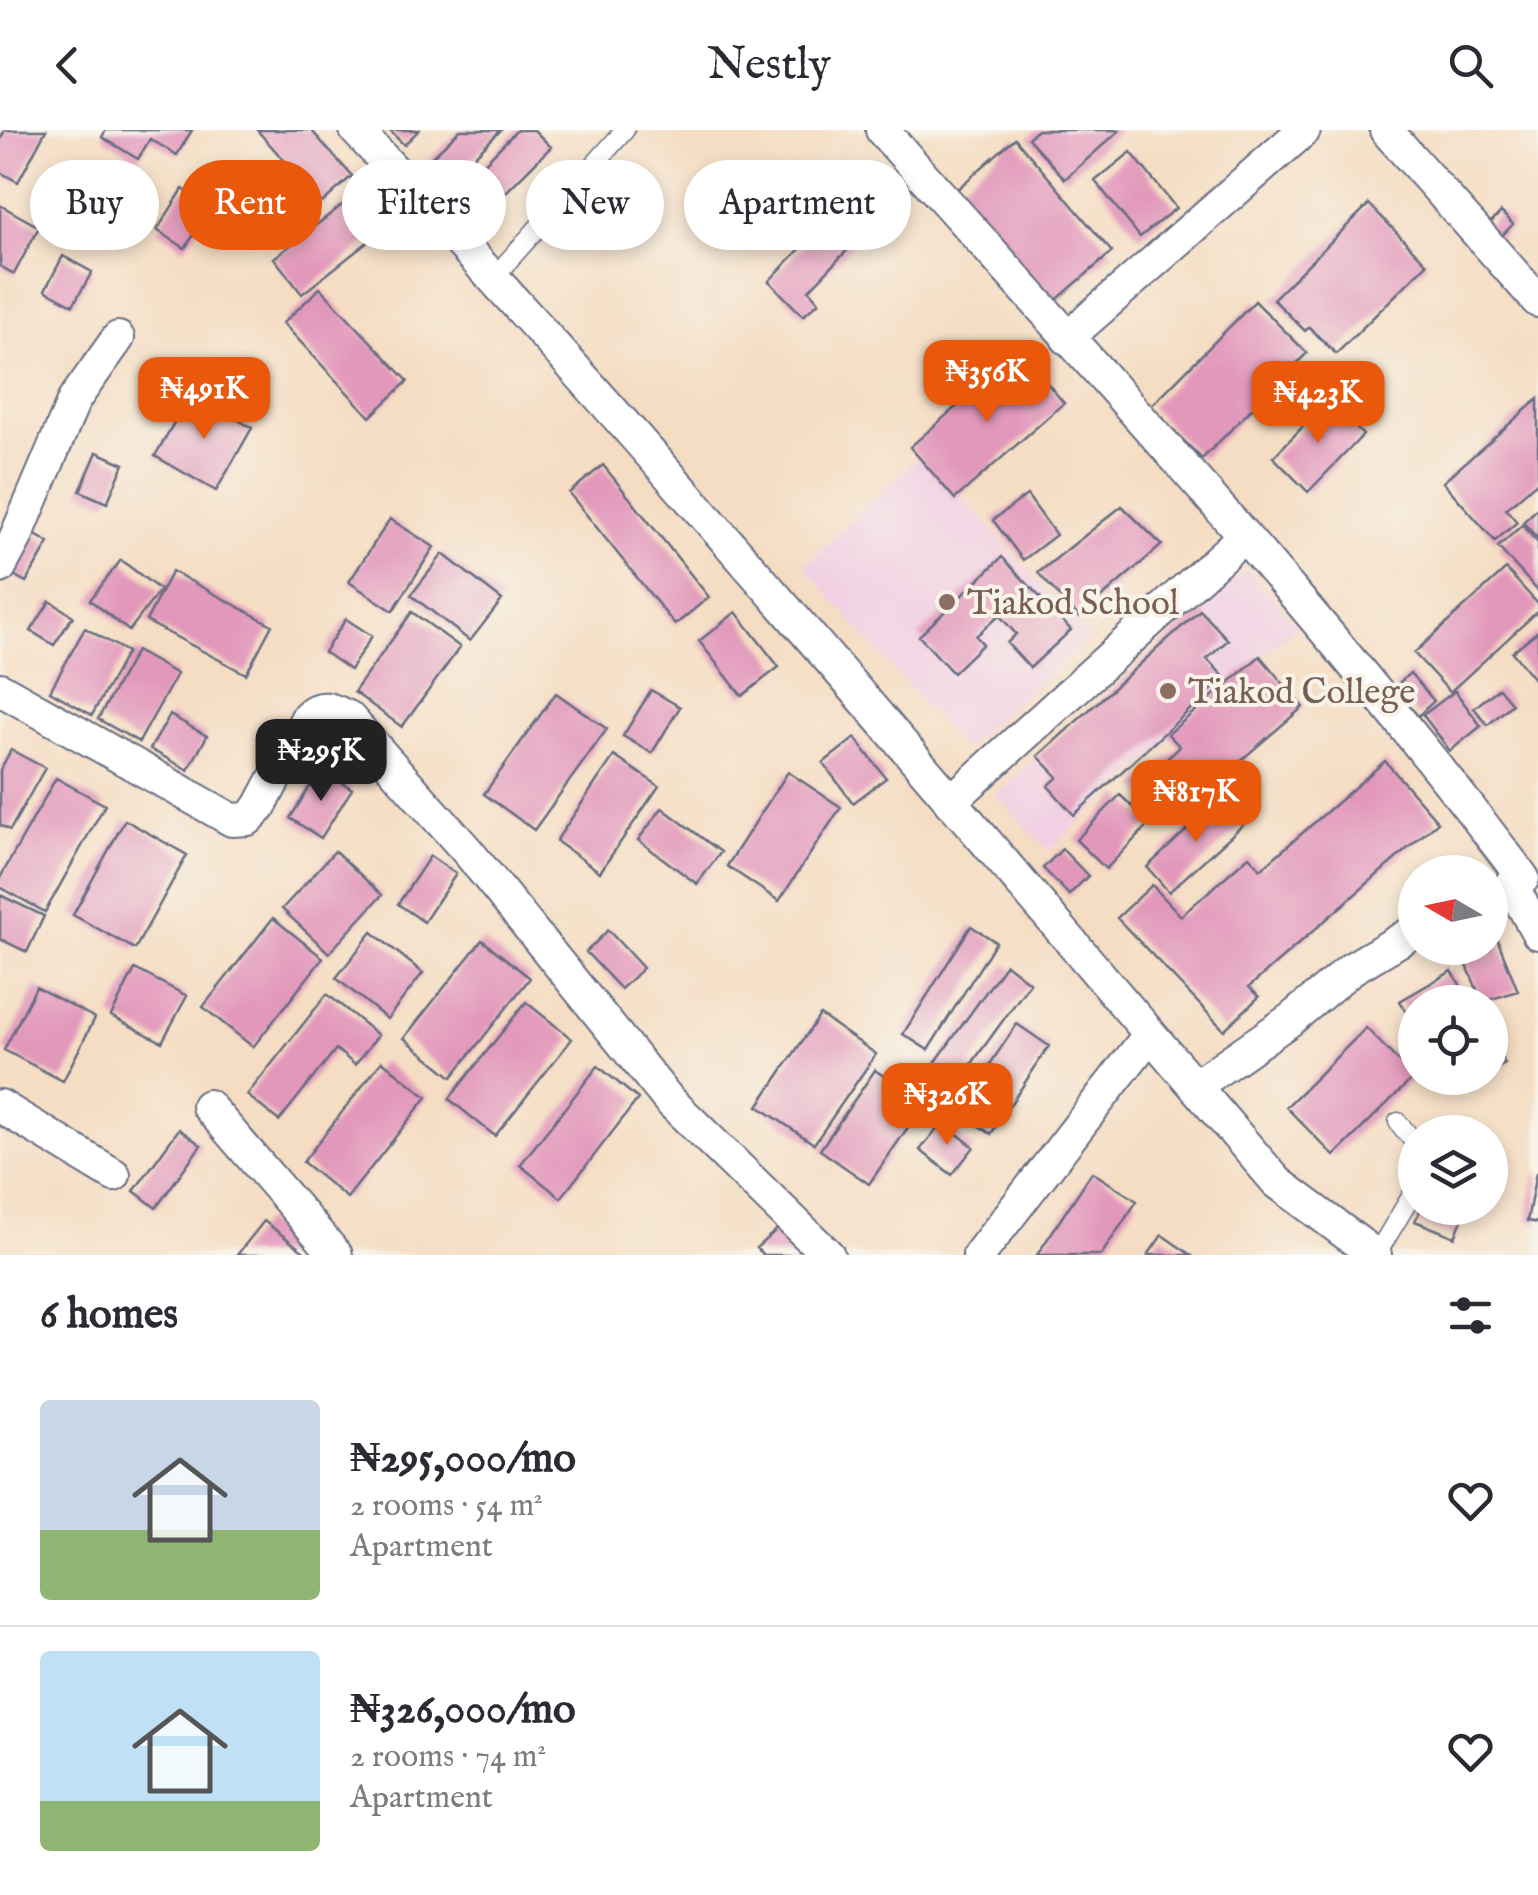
<!DOCTYPE html>
<meta charset="utf-8">
<style>
body{margin:0;font-family:"IM FELL English",serif;background:#f2f2f3;color:#2b2b33;height:100vh;display:flex;flex-direction:column;font-size:38px;white-space:nowrap}
*{box-sizing:border-box;margin:0}
p{font-size:32px;color:#7c7c81}
.icon{flex:none;width:55px;height:55px;fill:none;stroke:currentColor;stroke-width:2;stroke-linecap:round;stroke-linejoin:round}
.map{position:relative;height:1125px;overflow:hidden}
.side{display:flex;flex-direction:column;background:#fff;flex:1}
.side>*{flex:none}
.banner{position:absolute;left:30px;top:30px;width:1000px;height:90px;display:flex;gap:20px}
.needle{width:65px;rotate:279deg}
.fabs{position:absolute;left:1398px;top:725px;display:grid;gap:20px}
.fabs a{display:grid;place-items:center;width:110px;height:110px;border-radius:50%;background:#fff;box-shadow:0 5px 15px #0003;font-size:50px}
.price{position:absolute;translate:-50% -85px;padding:0 22px;border-radius:20px;background:#ea580c;color:#fff;font-size:32px;line-height:65px;filter:drop-shadow(0 2px 5px #0008)}
.price::after{content:'';position:absolute;left:50%;top:60px;width:30px;height:22px;margin-left:-15px;background:inherit;clip-path:polygon(0 0,100% 0,50% 100%)}
.price.selected{background:#222;color:#fff}
ul{padding:0;list-style:none}
li{display:flex;align-items:center;gap:30px;height:250px;padding:0 40px}
li+li{border-top:2px solid #e1e1e2}
li span{display:grid;place-items:center;flex:none;width:280px;height:200px;border-radius:10px;color:#555}
li>.icon{margin-inline-start:auto}
span .icon{width:120px;height:120px;fill:#fffc;stroke-width:1}
li b{font-size:42px}
h2{display:flex;justify-content:space-between;align-items:center;height:120px;padding:0 40px;font-size:42px}
.tag{padding:0 35px;border-radius:45px;background:#fff;box-shadow:0 5px 15px #0003;font-size:35px;line-height:90px}
.tag.selected{background:#ea580c;color:#fff}
header{display:flex;justify-content:space-between;align-items:center;height:130px;padding:0 40px;background:#fff;font-size:45px;font-weight:600}
.map>svg:first-child{display:block}
</style>
<header><svg class="icon" aria-label="back" viewBox="0 0 24 24"><path d="M15 5l-7 7 7 7"/></svg>Nestly<svg class="icon" aria-label="search" viewBox="0 0 24 24"><circle cx="10" cy="10" r="6"/><path d="M15 15l6 6"/></svg></header>
<div class="map">
<svg width="1538" height="1125" viewBox="0 0 1538 1125">
<rect width="100%" height="100%" fill="#f7f3e8"/>
<filter id="ink" filterUnits="userSpaceOnUse"><feTurbulence type="fractalNoise" baseFrequency=".01" numOctaves="2"/><feDisplacementMap in="SourceGraphic" scale="20" xChannelSelector="R" yChannelSelector="G"/><feConvolveMatrix kernelMatrix="1 2 1 2 8 2 1 2 1" color-interpolation-filters="sRGB"/></filter>
<filter id="wash" filterUnits="userSpaceOnUse"><feTurbulence type="fractalNoise" baseFrequency=".0048" numOctaves="4" result="noise"/><feDisplacementMap in="SourceGraphic" scale="40" xChannelSelector="R" yChannelSelector="G"/><feGaussianBlur stdDeviation="2.25" result="paint"/><feColorMatrix in="noise" values="0 0 0 0 0 0 0 0 0 0 0 0 0 0 0 0 0 1.4 0 .05"/><feComposite in="paint" operator="in"/></filter>
<g filter="url(#wash)">
<rect width="100%" height="100%" fill="#f5ddc3"/>
<!-- built -->
<path fill="#f1d0e3" d="M923 323 1090 509 962 619 804 436Z
M1246 438 1297 496 1048 721 996 664Z"/>
<g id="blocks">
<!-- building -->
<path fill="#e298bb" d="M5 0H46L18 52 0 42V10Z
M106 0H192L177 25 150 9 138 29 102 7Z
M257 0H311L352 46 322 73Z
M389 0H419L404 15Z
M460 0H501L436 64 415 43Z
M517 0H534L551 17 479 89 454 64Z
M1037 0H1120L1065 49 1028 8Z
M1015 8 1112 122 1052 174 955 61Z
M1131 22 1176 78 1140 107 1095 51Z
M850 51 863 68 841 85 828 67Z
M183 59 212 78 185 118 157 100Z
M360 61 388 96 302 164 274 128Z
M1369 74 1427 134 1336 224 1309 197 1305 201 1273 169Z
M0 75 39 97 14 144 0 136Z
M1501 82 1513 94 1497 111 1484 99Z
M829 89 854 113 809 160 819 172 803 186 769 151Z
M63 126 92 142 73 175 45 160Z
M320 158 408 251 370 287 283 193Z
M1255 171 1307 223 1202 329 1150 277Z
M1020 221 1064 273 955 369 910 317Z
M191 263 252 298 216 361 155 326Z
M1538 269V351L1506 379 1517 392 1495 411 1443 352Z
M1329 270 1363 305 1308 362 1273 327Z
M97 322 124 334 107 373 80 361Z
M603 335 709 467 675 495 569 363Z
M1027 365 1056 405 1023 430 993 390Z
M1122 376 1162 415 1079 487 1038 443Z
M1538 378V409L1523 392Z
M390 389 434 417 393 481 349 452Z
M1522 395 1538 413V461L1498 417Z
M27 400 49 413 26 452 3 439Z
M443 424 502 470 470 511 411 465Z
M1002 427 1071 500 1030 538 1007 513 1016 504 999 485 976 506 983 514 953 543 919 506Z
M121 430 160 460 129 501 90 470Z
M1506 439 1538 474V481L1450 562 1414 523Z
M172 441 272 495 246 544 146 491Z
M50 471 73 486 54 515 31 501Z
M1200 480 1228 510 1207 529 1225 548 1074 685 1048 656 1058 647 1038 626Z
M412 482 460 517 402 597 354 562Z
M736 482 779 537 742 566 699 511Z
M346 489 372 506 350 540 324 522Z
M85 498 127 522 92 585 50 561Z
M1538 501V554L1512 522Z
M136 521 177 544 139 612 98 589Z
M1260 526 1303 577 1211 656 1195 636 1175 654 1168 647 1146 667 1136 657 1180 617 1168 604Z
M1410 543 1434 571 1418 586 1393 558Z
M1499 558 1512 574 1488 595 1474 578Z
M651 560 680 577 652 623 623 606Z
M1455 561 1481 596 1450 621 1423 585Z
M556 563 607 599 534 700 484 664Z
M170 585 207 606 188 640 150 619Z
M855 608 886 648 853 673 823 633Z
M11 620 45 638 10 700 0 695V640Z
M614 626 659 656 600 742 556 711Z
M1385 631 1438 692 1249 857 1259 867 1224 900 1117 788 1152 755 1181 786 1249 726 1261 739Z
M321 639 352 659 321 708 290 688Z
M788 642 841 677 779 771 727 736Z
M56 648 105 675 45 782 0 757V748Z
M1120 665 1150 693 1106 739 1076 710Z
M1221 668 1244 694 1169 762 1147 737Z
M662 678 721 722 697 754 638 710Z
M125 690 187 725 135 819 73 785Z
M1062 719 1088 746 1069 765 1043 738Z
M335 721 382 765 329 823 282 779Z
M430 726 456 744 424 792 398 774Z
M0 765 44 786 27 822 0 809Z
M273 788 323 828 253 917 203 877Z
M1490 791 1518 861 1482 872 1460 818H1490Z
M971 796 996 812 928 920 903 904Z
M608 800 643 838 621 859 586 822Z
M372 802 423 843 387 889 336 848Z
M482 810 530 848 452 947 404 908Z
M1006 834 1030 853 952 961 927 944Z
M135 839 187 866 162 912 111 886Z
M1452 841 1470 872H1415V897L1400 871Z
M36 857 95 888 63 951 4 920Z
M327 864 378 905 355 935 336 919 279 991 247 965Z
M526 872 572 909 495 1006 449 969Z
M820 885 876 924 814 1014 758 976Z
M1017 894 1049 916 991 1004 958 982Z
M1366 898 1414 947 1334 1026 1286 977Z
M1490 907 1505 934 1490 943Z
M382 931 427 967 347 1068 303 1032Z
M598 936 638 969 561 1068 520 1035Z
M875 940 924 974 869 1054 820 1020Z
M1444 948H1482L1453 964Z
M942 992 974 1017 952 1045 920 1020Z
M179 999 201 1015 156 1078 134 1061Z
M1092 1042 1137 1071 1101 1125H1037Z
M1536 1043H1538V1093L1527 1091Z
M1421 1078H1467L1455 1107 1415 1091Z
M264 1091 308 1125H237Z
M782 1095 810 1125H763L756 1118Z
M1162 1105 1191 1125H1148Z"/>
</g>
</g>
<g filter="url(#ink)">
<use href="#blocks" fill-opacity="0" stroke="#676c81" stroke-width="2.5"/>
<g fill="none" stroke-linecap="round" stroke-linejoin="round">
<defs>
<path id="lane" d="M494 147 625 0
M1398 992 1415 1013
M1376 1125 1415 1060"/>
<path id="street" d="M356 0C675 339 973 699 1277 1052L1375 1125
M882 0C1101 245 1326 486 1523 748
M1386 0 1538 171
M1067 208 1304 0
M0 437 16 407 74 270 118 208
M0 559 232 690 248 689 259 678 308 586C321 573 332 580 348 587L469 723 668 969 828 1125
M950 672 1244 406
M1511 754 1538 803
M1195 956 1290 890 1351 839 1415 801
M0 976 114 1045
M208 976 336 1125
M979 1125 1150 904"/>
</defs>
<!-- lane casing -->
<use href="#lane" stroke="#676c81" stroke-width="21"/>
<!-- street casing -->
<use href="#street" stroke="#676c81" stroke-width="36"/>
<!-- lane -->
<use href="#lane" stroke="#fff" stroke-width="18"/>
<!-- street -->
<use href="#street" stroke="#fff" stroke-width="32"/>
</g>
</g>
<!-- markers -->
<g fill="#8d6e63" stroke="#f7f3e8" stroke-width="4">
<circle cx="947" cy="472" r="10"/>
<circle cx="1168" cy="561" r="10"/>
</g>
<g text-anchor="middle" stroke-width="8" stroke-linejoin="round" paint-order="stroke">
<!-- education labels -->
<g font-size="35" fill="#785e54" stroke="#f7f3e8" text-anchor="start">
<text x="967" y="484">Tiakod School</text>
<text x="1188" y="573">Tiakod College</text>
</g>
</g>
</svg>
<div class="fabs">
<a><svg class="needle" viewBox="-14 -14 28 28"><path d="M0-13l5 13h-10z" fill="#e53935"/><path d="M0 13l5-13h-10z" fill="#7c7c81"/></svg></a>
<a><svg class="icon" aria-label="locate" viewBox="0 0 24 24"><circle cx="12" cy="12" r="6"/><path d="M12 2v4M12 18v4M2 12h4M18 12h4"/></svg></a>
<a><svg class="icon" aria-label="layers" viewBox="0 0 24 24"><path d="M12 4l9 5-9 5-9-5zM3 14l9 5 9-5"/></svg></a>
</div>
<b class="price" style="left:987px;top:295px">₦356K</b>
<b class="price" style="left:204px;top:312px">₦491K</b>
<b class="price" style="left:1318px;top:316px">₦423K</b>
<b class="price selected" style="left:321px;top:674px">₦295K</b>
<b class="price" style="left:1196px;top:715px">₦817K</b>
<b class="price" style="left:947px;top:1018px">₦326K</b>
<div class="banner">
<a class="tag">Buy</a>
<a class="tag selected">Rent</a>
<a class="tag">Filters</a>
<a class="tag">New</a>
<a class="tag">Apartment</a>
</div>
</div>
<section class="side">
<h2>6 homes<svg class="icon" aria-label="filters" viewBox="0 0 24 24"><path d="M4 7h16M4 17h16"/><circle cx="9" cy="7" r="2"/><circle cx="15" cy="17" r="2"/></svg></h2>
<ul>
<li><span style="background:linear-gradient(#c9d6e8 65%,#8fb573 0)"><svg class="icon" aria-label="home" viewBox="0 0 24 24"><path d="M3 11l9-7 9 7M6 9v11h12V9"/></svg></span><div><b>₦295,000/mo</b><p>2 rooms · 54 m²</p><p>Apartment</p></div><svg class="icon" aria-label="heart" viewBox="0 0 24 24"><path d="M12 20l-8-8c-3-5 5-10 8-4 3-6 11-1 8 4z"/></svg></li>
<li><span style="background:linear-gradient(#bfe0f5 75%,#8fb573 0)"><svg class="icon" aria-label="home" viewBox="0 0 24 24"><path d="M3 11l9-7 9 7M6 9v11h12V9"/></svg></span><div><b>₦326,000/mo</b><p>2 rooms · 74 m²</p><p>Apartment</p></div><svg class="icon" aria-label="heart" viewBox="0 0 24 24"><path d="M12 20l-8-8c-3-5 5-10 8-4 3-6 11-1 8 4z"/></svg></li>
</ul>
</section>
